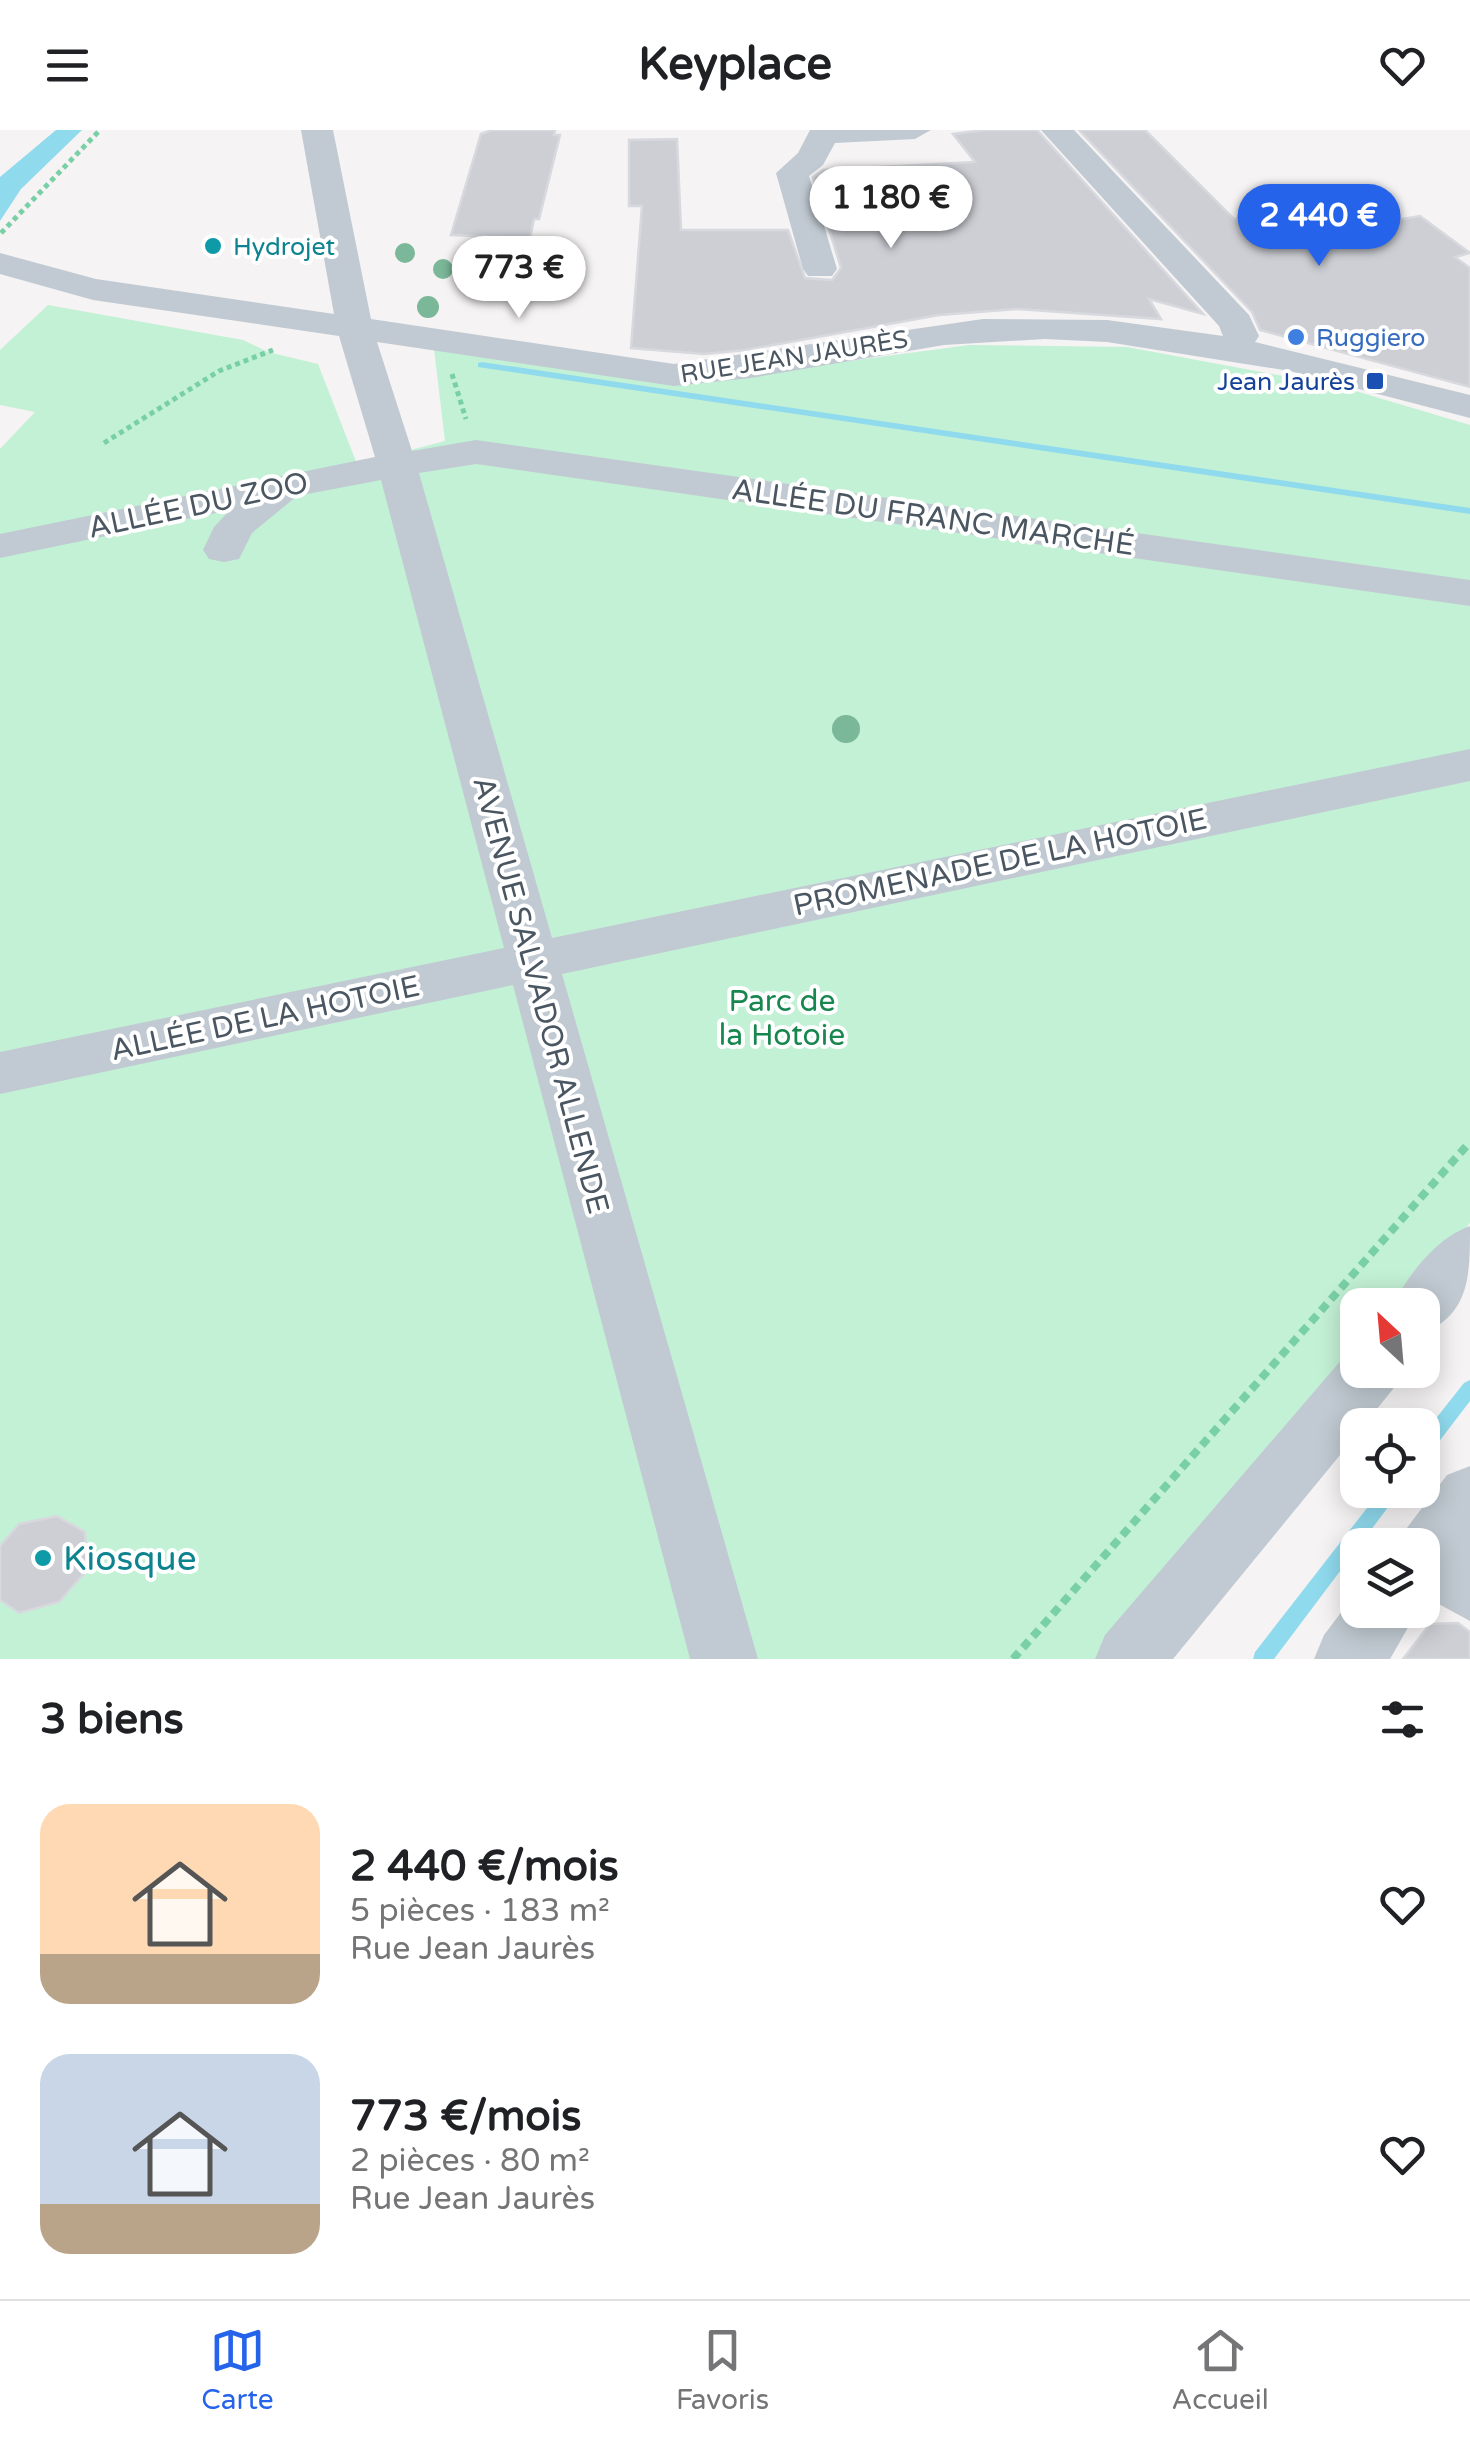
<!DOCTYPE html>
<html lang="fr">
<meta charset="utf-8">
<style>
body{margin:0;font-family:"Varela Round",sans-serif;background:#f2f2f2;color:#202124;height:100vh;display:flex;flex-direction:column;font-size:38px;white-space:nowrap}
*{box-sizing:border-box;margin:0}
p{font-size:32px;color:#757577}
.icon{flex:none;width:55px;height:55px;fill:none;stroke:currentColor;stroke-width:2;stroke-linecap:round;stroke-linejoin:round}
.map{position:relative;height:1529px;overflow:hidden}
.details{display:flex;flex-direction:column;background:#fff;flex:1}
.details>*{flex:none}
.needle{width:65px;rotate:334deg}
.controls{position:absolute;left:1340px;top:1158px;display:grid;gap:20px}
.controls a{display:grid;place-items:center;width:100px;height:100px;border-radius:20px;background:#fff;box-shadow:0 5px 25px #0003;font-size:50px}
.price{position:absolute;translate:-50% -85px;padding:0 22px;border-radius:35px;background:#fff;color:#222;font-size:32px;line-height:65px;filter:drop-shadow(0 2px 5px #0008)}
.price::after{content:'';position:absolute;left:50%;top:60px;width:30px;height:22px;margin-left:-15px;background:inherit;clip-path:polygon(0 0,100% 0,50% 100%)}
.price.selected{background:#2563eb;color:#fff}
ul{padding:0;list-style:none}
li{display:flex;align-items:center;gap:30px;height:250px;padding:0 40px}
li span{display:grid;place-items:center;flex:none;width:280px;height:200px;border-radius:30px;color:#555}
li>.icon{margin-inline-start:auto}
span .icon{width:120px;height:120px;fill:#fffc;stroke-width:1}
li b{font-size:42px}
h2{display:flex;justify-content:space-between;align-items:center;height:120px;padding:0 40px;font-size:42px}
header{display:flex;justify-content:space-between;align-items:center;height:130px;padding:0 40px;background:#fff;font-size:45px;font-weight:700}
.menu{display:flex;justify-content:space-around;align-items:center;height:140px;border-top:2px solid #e0e0e0;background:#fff;font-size:28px;color:#757577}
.menu a{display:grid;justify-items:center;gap:5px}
.menu .selected{color:#2563eb}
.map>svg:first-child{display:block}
</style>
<header><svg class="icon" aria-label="menu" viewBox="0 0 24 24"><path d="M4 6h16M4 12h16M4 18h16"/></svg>Keyplace<svg class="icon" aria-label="heart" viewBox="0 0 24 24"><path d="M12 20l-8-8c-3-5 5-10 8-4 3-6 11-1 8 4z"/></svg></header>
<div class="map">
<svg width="1470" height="1529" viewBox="0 0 1470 1529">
<rect width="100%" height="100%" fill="#f5f3f3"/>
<!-- green -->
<path fill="#c3f1d5" d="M48 175 243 210 268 222 318 234 357 334 445 311 434 219 694 252 969 215 1127 217 1342 257 1470 295V1093L1400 1175H1358L1357 1226 1101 1529H0V319L35 282 0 275V220Z"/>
<!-- water -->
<path fill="#90daee" d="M56 0H82L21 59 0 91V47Z"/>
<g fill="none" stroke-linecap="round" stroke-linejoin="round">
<!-- stream -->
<path fill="#90daee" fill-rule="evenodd" d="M482 232 1470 378V384L478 237V233Z
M1470 1250V1271L1428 1326 1422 1328V1306L1464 1253Z
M1381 1360H1401L1274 1529H1253L1255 1522Z"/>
</g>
<!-- building -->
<path fill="#cdcfd5" stroke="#d7d9de" stroke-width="2.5" d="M492 0H555L554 5H560L539 89H534L530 108 451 105 481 4Z
M985 0H1037L1203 184 1149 169 1161 189 1017 179 939 185 745 220 704 224 631 218 642 76H629V10L677 9 681 100H788L805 148 832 150 841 138 813 47 823 40 975 32 953 4Z
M1079 0H1145L1234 89 1264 86 1275 95 1333 86 1349 98 1420 86 1470 123 1455 127 1470 138V257L1260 200 1252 182Z
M57 1386 85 1402 87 1440 59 1472 19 1483 0 1470V1416L19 1394Z
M1458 1493 1470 1502V1529H1403L1430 1494Z"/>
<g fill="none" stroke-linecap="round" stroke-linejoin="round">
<!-- path-far1 -->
<path stroke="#7ad0a6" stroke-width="5" stroke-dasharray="5 4" stroke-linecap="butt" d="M1 103 100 0
M452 244 466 289
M104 313 219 241 273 220"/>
<!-- path -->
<path stroke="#7ad0a6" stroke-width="8" stroke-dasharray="9 6" stroke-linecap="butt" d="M1013 1529 1470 1012"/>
<!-- minor -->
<path fill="#c1cad2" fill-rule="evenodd" d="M301 0H333L371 189 674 234 983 189 1107 190 1223 206 1219 196 1041 0H1074L1249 185 1259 206 1255 212 1470 265V288L1290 241 1107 212 1045 209 944 215 751 248 674 256 377 212 412 321 476 310 1470 450V476L476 334 419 343 552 808 1470 619V651L562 844 758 1529H690L513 855 0 964V922L504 818 381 350 297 366 252 403 239 429 224 432 209 429 203 420 214 397 230 380 0 428V404L375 327 339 206 93 170 0 144V123L96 149 334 184Z
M810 0H931L915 9 835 13 823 35 809 46 837 139 832 146H808L803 139 776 43 798 23Z
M1470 1096C1470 1146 1470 1184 1422 1204V1175H1393C1408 1144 1438 1107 1470 1096Z
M1358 1218V1240H1402L1393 1259 1364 1295H1358V1303L1173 1529H1095L1105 1505 1349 1221Z
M1470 1336V1491L1422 1465V1415H1394L1447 1345Z
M1358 1460V1480H1418L1390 1529H1314L1324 1505Z"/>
</g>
<!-- trees -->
<g fill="#7bb799">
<circle cx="405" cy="123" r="10"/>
<circle cx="443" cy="139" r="10"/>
<circle cx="428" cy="177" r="11"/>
<circle cx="846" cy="599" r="14"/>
</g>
<!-- markers -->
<g fill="#0f9aa8" stroke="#fff" stroke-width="4">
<circle cx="213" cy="116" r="10"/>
<circle cx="43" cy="1428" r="10"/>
</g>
<circle fill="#3f7fe0" stroke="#fff" stroke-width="4" cx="1296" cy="207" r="10"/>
<rect fill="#1a4fb4" stroke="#fff" stroke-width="4" x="1365" y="241" width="20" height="20" rx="5"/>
<g text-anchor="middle" stroke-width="8" stroke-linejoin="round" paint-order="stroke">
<!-- far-culture labels -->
<g font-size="25" fill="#0d838f" stroke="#fff" text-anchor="start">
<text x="233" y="125">Hydrojet</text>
</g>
<!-- far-shop labels -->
<g font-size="25" fill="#366cbe" stroke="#fff" text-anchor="start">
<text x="1316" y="216">Ruggiero</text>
</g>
<!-- far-street labels -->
<g font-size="25" fill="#4a5661" stroke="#fff">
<text transform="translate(794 226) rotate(-9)" y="9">RUE JEAN JAURÈS</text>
</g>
<!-- far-transit labels -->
<g font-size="25" fill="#164399" stroke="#fff" text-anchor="end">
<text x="1355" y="260">Jean Jaurès</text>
</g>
<!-- street labels -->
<g font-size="30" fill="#4a5661" stroke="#fff">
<text transform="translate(198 375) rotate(-12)" y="10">ALLÉE DU ZOO</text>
<text transform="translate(933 387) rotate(8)" y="10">ALLÉE DU FRANC MARCHÉ</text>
<text transform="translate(1000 732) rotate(-12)" y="10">PROMENADE DE LA HOTOIE</text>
<text transform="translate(541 865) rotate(75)" y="10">AVENUE SALVADOR ALLENDE</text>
<text transform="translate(265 888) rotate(-12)" y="10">ALLÉE DE LA HOTOIE</text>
</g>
<!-- park labels -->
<g font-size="30" fill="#17864f" stroke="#fff">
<text x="782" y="881">Parc de<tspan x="782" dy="34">la Hotoie</tspan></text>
</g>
<!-- near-culture labels -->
<g font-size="35" fill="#0d838f" stroke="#fff" text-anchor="start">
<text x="63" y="1440">Kiosque</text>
</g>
</g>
</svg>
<div class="controls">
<a><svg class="needle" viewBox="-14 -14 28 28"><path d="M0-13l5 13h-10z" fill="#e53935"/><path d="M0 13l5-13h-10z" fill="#757577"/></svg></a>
<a><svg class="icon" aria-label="locate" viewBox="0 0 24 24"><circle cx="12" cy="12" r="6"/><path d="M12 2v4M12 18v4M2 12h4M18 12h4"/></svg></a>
<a><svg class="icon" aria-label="layers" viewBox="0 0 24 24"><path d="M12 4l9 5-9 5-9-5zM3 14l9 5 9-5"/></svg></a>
</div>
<b class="price" style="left:891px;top:121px">1 180 €</b>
<b class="price selected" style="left:1319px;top:139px">2 440 €</b>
<b class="price" style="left:519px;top:191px">773 €</b>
</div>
<section class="details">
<h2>3 biens<svg class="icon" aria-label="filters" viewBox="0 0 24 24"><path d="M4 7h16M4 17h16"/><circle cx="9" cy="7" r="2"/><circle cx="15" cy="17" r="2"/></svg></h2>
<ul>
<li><span style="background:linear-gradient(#ffd9b3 75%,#b9a48a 0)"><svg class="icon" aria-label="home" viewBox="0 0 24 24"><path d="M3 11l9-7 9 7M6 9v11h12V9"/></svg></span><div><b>2 440 €/mois</b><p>5 pièces · 183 m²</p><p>Rue Jean Jaurès</p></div><svg class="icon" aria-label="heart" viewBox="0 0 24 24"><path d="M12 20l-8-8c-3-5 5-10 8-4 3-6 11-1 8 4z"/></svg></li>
<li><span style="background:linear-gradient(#c9d6e8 75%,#b9a48a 0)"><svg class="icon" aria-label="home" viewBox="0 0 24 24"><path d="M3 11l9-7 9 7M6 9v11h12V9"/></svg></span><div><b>773 €/mois</b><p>2 pièces · 80 m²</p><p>Rue Jean Jaurès</p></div><svg class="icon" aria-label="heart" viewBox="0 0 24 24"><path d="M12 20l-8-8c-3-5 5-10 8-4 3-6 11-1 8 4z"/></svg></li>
</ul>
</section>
<nav class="menu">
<a class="selected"><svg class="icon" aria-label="map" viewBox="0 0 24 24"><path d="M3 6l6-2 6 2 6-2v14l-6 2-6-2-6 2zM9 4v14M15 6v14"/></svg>Carte</a>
<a><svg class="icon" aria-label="saved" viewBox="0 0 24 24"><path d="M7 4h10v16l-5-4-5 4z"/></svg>Favoris</a>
<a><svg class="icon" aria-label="home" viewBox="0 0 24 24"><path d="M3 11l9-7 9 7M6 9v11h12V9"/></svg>Accueil</a>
</nav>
